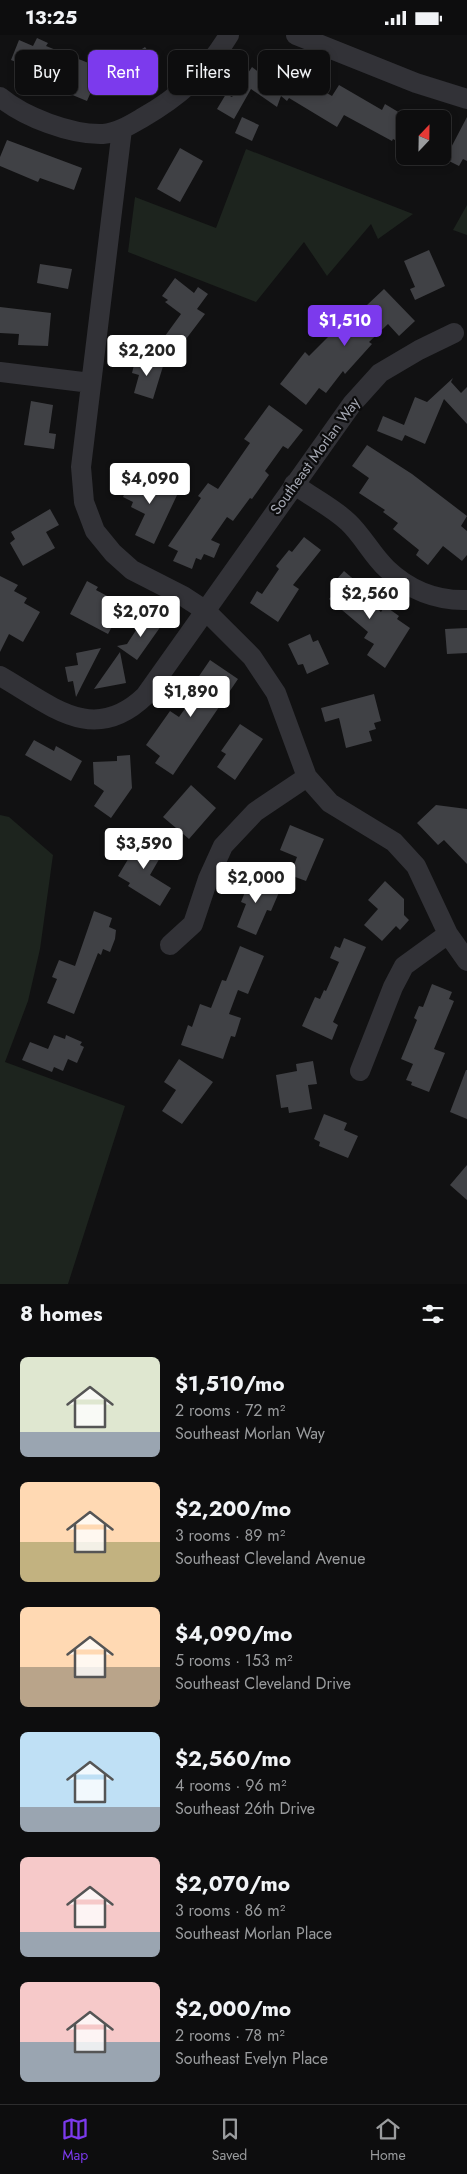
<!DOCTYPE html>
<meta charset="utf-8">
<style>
body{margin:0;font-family:Jost,sans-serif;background:#1b1b1c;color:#f1f3f6;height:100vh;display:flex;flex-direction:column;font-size:19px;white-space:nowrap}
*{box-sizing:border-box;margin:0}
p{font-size:16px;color:#9a9c9e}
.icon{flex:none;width:28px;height:28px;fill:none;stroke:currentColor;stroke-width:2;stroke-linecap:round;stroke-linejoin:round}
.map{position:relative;height:1249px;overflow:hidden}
.details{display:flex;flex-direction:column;background:#0d0d0e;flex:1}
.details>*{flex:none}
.top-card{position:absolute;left:15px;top:15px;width:438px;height:45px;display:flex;gap:10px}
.needle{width:32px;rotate:22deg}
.controls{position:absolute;left:396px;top:75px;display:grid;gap:10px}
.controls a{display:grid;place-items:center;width:55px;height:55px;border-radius:8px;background:#0d0d0e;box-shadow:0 2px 8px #0003,0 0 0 1px #2d2d2e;font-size:25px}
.price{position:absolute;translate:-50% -42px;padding:0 11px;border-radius:5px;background:#fff;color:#222;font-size:16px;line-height:32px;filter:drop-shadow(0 1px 2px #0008)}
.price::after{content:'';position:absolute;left:50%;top:30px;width:15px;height:11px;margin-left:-8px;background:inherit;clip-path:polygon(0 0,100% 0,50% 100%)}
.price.current{background:#7c3aed;color:#fff}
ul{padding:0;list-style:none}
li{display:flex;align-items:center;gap:15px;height:125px;padding:0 20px}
li span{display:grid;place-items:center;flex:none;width:140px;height:100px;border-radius:8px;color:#555}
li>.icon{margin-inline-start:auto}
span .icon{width:60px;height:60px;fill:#fffc;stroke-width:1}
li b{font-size:21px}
h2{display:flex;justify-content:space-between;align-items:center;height:60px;padding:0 20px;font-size:21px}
.chip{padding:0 18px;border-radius:8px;background:#0d0d0e;box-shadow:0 2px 8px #0003,0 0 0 1px #2d2d2e;font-size:18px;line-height:45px}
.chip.current{background:#7c3aed;color:#fff}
.status{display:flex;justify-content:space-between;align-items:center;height:35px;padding:0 25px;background:#0d0d0e;direction:ltr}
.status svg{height:14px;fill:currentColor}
.menu{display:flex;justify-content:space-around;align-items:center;height:70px;border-top:1px solid #2d2d2e;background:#0d0d0e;font-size:14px;color:#9a9c9e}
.menu a{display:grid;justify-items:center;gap:2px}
.menu .current{color:#7c3aed}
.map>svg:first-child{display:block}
</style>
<div class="status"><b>13:25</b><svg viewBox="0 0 49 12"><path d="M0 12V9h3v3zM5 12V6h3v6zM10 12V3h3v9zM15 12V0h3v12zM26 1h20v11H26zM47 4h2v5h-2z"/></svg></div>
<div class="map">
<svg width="467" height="1249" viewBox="0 0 467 1249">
<rect width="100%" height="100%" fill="#111112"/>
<!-- green -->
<path fill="#1d241e" d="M246 114 413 179 378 204 371 189 327 241 304 207 256 267 128 217 135 162 216 193Z
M467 170V200L453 195Z
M0 780 9 782 53 820 40 914 28 966 5 1027 125 1071 68 1249H0Z"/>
<!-- building -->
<path fill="#404145" d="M37 3 48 8 46 11 101 33 87 66 70 59 75 47 72 46 74 42 46 31 43 38 11 25 19 5 33 11Z
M145 12 159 30 127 55 111 34Z
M277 30 316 57 318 53 332 61 339 50 382 75 385 69 405 81V110L393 104 392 106 344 80 337 92 289 63 287 66 281 61 277 72 251 54 234 84 217 74 226 59 232 62 252 32 261 39 266 32 272 37Z
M242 82 259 90 252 106 235 98Z
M467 82V126L463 124 459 131 445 124Z
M7 105 82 133 74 155 40 143 38 147 0 131V122Z
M180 113 203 126 180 167 157 154Z
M429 215 445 251 415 265 410 254 415 252 404 226Z
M40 229 72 234 68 254 37 248Z
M175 243 194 258 198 252 208 259 197 274 205 279 180 312 165 301 181 279 165 267 168 265 162 261Z
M384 254 415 286 399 301 388 289 369 307 372 309 345 339 343 336 326 358 319 353 306 370 280 349 305 317 309 321 346 284 349 287Z
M0 272 51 278 48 311 18 310 19 299 0 298Z
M136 322 164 328 153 364 134 358 139 340 132 338Z
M453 343 451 347 461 358 467 352V389L444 364 425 409 405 400 402 406 377 396 383 381 404 390 415 362 427 367Z
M31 366 53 370 49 398 56 399 54 414 24 410Z
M269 370 303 395 288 414 283 411 265 436 269 440 252 464 250 463 233 486 227 482 211 505 220 509 214 523 204 519 201 525 196 523 192 534 173 526 178 516 168 511 201 463 198 461 208 448 218 454 250 408 244 404Z
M367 410 412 439 467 481 461 491 467 496V520L462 526 443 511 428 530 416 520 419 515 393 494 398 488 383 477 385 475 359 458 369 443 352 431Z
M134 438 178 458 154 509 135 500 145 479 131 472 133 467 123 462Z
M50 474 59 490 46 497 55 513 23 531 10 508 15 504 11 497Z
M304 502 321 515 293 550 299 554 278 587 250 568 257 556 262 559 279 534 276 531 289 515 292 517Z
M344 536 358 548 354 554 381 577 385 571 399 581 397 584 410 593 385 633 367 620 374 609 364 603 368 597 329 564 336 556 331 551Z
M0 541 18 550 14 556 27 563 24 568 40 577 23 607 9 599 0 617Z
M87 546 98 552 96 555 124 570 108 599 70 579Z
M146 580 161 591 137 625 117 611 127 609Z
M467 593V618L447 619 445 594Z
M310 599 313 607 318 605 329 629 307 639 303 629 298 630 288 609Z
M101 613 82 650 76 662 73 646 68 647 65 632 78 630 76 618Z
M120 617 126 648 94 654Z
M210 625 238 644 173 740 155 728 160 721 146 710 170 676 179 682 199 654 193 650Z
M374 659 381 686 374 688 376 694 369 696 372 706 346 713 339 683 325 687 321 673Z
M240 689 263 704 235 745 217 732 226 719 221 716Z
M34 705 54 716 56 711 82 726 71 746 25 720Z
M130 720 132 753 111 783 94 771 104 756 94 749 93 727 117 726V721Z
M191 750 216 773 189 804 163 782Z
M436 770 467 774V829L444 805 438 810 417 788Z
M290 790 324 804 306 846 290 840 297 822 280 815Z
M139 797 157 808 153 816 161 821 150 840 171 853 160 871 128 851 130 848 118 841 133 816 129 814Z
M246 841 280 855 271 876 267 875 256 900 237 892 246 869 241 867 245 857 240 855Z
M385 846 404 864V880L409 885 400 895 396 891 382 906 364 890 378 874 368 865Z
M94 876 112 883 109 892 116 895 115 904 110 917 103 914 101 920 98 918 74 979 47 968 57 944 52 942 59 925 75 931Z
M344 903 366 912 333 987 338 990 332 1005 302 991 315 962 320 964 324 955 326 956 339 927 330 923 335 911 340 913Z
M240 911 264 921 248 959 238 955 229 979 241 983 235 1002 231 1001 223 1024 181 1010 188 990 192 992 200 969 211 973 222 945 226 946Z
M432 949 452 957 449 964 454 966 434 1014 445 1018 429 1057 411 1050 412 1047 406 1045 413 1029 401 1024 417 985 414 983 419 971 423 972Z
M54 1000 65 1004 66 1000 82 1007 80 1010 84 1012 77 1028 68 1024 63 1036 54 1032 52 1037 22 1025 30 1007 48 1014Z
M179 1024 213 1047 182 1089 162 1076 176 1055 164 1047Z
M313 1026 317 1049 308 1050 312 1074 289 1078 288 1072 281 1073 276 1040 297 1036 296 1029Z
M466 1035H467V1084L450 1077Z
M324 1079 347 1088 344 1095 358 1101 348 1123 319 1111 320 1107 314 1104Z
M467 1130V1165L450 1150Z"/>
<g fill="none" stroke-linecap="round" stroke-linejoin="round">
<!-- minor -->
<path stroke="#323237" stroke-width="20" d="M296 0 416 48 467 64
M0 62C24 82 71 100 103 99 117 98 130 90 142 83 179 62 207 37 229 0
M122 94 81 432 84 467 95 496 113 518 132 535 183 561 206 576 252 622 276 658 307 742 330 768 394 807 416 831 448 899 467 926
M0 337 91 348
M294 449C311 462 332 472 348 487 363 501 372 520 387 534 409 555 437 566 467 565
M0 641C51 670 93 711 145 661L352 369 380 338 419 315 454 298
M170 910 193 889 208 844 223 811 255 777 307 742
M360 1036 393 952 404 931 448 899"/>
</g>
<g text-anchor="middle" stroke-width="4.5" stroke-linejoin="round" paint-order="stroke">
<!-- street labels -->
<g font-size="15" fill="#a3a6b1" stroke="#0c0c0d">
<text transform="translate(315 421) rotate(-54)" y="5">Southeast Morlan Way</text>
</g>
</g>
</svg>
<div class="controls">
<a><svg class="needle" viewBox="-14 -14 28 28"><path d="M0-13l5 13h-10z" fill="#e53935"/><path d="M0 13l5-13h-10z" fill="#9a9c9e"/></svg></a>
</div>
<b class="price current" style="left:345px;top:312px">$1,510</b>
<b class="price" style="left:147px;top:342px">$2,200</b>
<b class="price" style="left:150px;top:470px">$4,090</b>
<b class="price" style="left:370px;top:585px">$2,560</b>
<b class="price" style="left:141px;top:603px">$2,070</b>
<b class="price" style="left:191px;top:683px">$1,890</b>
<b class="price" style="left:144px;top:835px">$3,590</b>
<b class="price" style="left:256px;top:869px">$2,000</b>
<div class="top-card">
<a class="chip">Buy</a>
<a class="chip current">Rent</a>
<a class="chip">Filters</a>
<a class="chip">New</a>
</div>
</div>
<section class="details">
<h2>8 homes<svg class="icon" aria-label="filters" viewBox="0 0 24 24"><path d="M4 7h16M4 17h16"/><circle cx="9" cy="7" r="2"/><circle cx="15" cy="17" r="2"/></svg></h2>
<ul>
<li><span style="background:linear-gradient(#dfe7d0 75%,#9aa5b1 0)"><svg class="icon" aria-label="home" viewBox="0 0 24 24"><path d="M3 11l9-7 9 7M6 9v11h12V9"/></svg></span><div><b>$1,510/mo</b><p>2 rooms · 72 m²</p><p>Southeast Morlan Way</p></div></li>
<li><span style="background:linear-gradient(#ffd9b3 60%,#c2b280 0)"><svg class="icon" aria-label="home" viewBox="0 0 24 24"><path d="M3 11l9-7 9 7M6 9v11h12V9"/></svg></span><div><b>$2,200/mo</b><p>3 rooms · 89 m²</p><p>Southeast Cleveland Avenue</p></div></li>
<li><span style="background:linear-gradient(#ffd9b3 60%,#b9a48a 0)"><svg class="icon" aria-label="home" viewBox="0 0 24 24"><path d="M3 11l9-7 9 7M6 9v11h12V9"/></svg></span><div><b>$4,090/mo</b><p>5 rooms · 153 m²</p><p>Southeast Cleveland Drive</p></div></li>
<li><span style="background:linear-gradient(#bfe0f5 75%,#9aa5b1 0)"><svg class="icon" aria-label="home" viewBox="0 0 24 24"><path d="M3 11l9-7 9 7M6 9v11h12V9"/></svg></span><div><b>$2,560/mo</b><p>4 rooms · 96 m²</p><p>Southeast 26th Drive</p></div></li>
<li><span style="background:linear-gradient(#f6c9c9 75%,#9aa5b1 0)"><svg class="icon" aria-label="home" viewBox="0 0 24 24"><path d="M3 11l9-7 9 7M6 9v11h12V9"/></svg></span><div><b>$2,070/mo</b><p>3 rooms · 86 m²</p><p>Southeast Morlan Place</p></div></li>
<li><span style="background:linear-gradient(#f6c9c9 60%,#9aa5b1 0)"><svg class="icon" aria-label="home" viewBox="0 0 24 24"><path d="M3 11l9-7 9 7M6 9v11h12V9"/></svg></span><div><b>$2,000/mo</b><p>2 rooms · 78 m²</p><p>Southeast Evelyn Place</p></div></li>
</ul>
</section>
<nav class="menu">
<a class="current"><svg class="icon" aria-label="map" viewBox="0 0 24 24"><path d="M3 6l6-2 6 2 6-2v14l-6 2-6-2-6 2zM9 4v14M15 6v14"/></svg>Map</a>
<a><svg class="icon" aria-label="saved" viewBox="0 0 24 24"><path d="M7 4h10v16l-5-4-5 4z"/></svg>Saved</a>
<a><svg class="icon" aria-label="home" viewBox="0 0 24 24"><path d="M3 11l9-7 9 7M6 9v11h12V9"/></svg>Home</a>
</nav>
